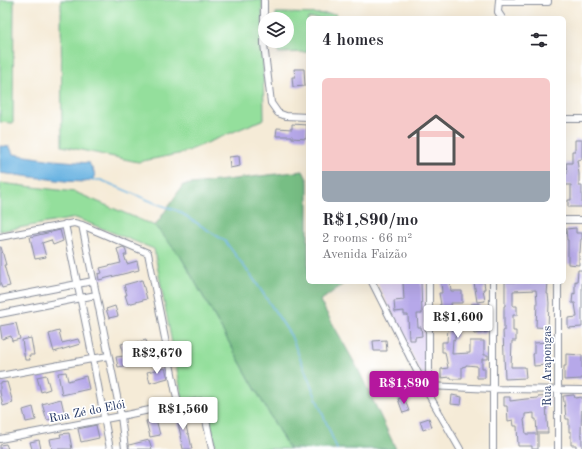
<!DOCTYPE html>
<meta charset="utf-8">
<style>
body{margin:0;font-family:"Old Standard TT",serif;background:#f7f7f7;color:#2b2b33;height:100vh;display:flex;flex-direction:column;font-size:15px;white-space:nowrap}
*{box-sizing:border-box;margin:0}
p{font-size:13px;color:#7c7c81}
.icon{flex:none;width:22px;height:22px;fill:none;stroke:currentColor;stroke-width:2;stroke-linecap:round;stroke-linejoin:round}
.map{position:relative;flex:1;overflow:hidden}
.sheet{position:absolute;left:306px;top:16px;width:260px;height:268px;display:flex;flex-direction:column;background:#fff;border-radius:6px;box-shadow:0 4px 16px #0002}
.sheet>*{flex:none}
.buttons{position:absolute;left:258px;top:12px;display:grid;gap:8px}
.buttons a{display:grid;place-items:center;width:36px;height:36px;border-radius:50%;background:#fff;box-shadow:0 4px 16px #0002;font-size:20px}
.price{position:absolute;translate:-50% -34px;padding:0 9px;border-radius:4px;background:#fff;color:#222;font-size:13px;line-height:26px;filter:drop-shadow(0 1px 2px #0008)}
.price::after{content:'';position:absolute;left:50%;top:24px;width:12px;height:9px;margin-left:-6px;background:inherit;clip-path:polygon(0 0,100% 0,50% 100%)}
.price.current{background:#b5179e;color:#fff}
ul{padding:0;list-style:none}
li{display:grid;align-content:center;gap:8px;height:212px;padding:0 16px}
li span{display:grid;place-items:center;height:124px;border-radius:6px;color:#555}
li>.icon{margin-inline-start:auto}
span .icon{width:72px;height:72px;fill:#fffc;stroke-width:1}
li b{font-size:17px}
h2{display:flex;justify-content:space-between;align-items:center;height:48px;padding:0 16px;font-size:17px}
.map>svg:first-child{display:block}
</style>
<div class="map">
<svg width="582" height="449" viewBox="0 0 582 449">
<rect width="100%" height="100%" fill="#fff"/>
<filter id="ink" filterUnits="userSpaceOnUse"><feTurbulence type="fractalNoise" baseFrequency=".025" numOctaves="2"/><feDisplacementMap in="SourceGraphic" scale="8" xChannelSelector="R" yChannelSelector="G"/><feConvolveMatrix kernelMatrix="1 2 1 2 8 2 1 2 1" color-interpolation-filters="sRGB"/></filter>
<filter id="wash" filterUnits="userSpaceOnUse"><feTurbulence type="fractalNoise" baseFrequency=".012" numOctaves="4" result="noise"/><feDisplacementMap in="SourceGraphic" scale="16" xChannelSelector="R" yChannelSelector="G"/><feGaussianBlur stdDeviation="0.9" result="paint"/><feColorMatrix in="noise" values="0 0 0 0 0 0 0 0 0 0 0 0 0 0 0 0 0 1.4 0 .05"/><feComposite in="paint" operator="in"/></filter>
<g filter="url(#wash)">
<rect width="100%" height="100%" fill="#f5ebd7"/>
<!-- built -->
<path fill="#e0d4f4" d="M377 282H425L426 383Z"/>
<!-- green -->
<path fill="#94df9c" stroke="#58877d" d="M0 0H14L13 123 0 122Z
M61 0H262L264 119 183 153 138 162 62 146Z
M276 13 336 14 337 18H308V52L278 53 277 41H287V19H276Z
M0 183 75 192 155 226 181 257 289 449H216L206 399 183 401 154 249 76 218 0 231Z"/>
<!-- forest -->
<path fill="#77be84" stroke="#497671" d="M303 171 308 181V282H346L320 301 358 369 396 449H289L181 257 155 226 183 185Z"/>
<!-- water -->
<path fill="#6ab4e2" stroke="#4272a0" d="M0 146 10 147 13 154 53 160 89 163 93 170 95 175 92 180 85 182 65 181 0 173Z"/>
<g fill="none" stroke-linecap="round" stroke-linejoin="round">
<!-- stream -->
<path stroke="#6ab4e2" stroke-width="1.5" d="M92 180H101L155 203 178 211 225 241 255 281 291 336 337 449"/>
</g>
<g id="blocks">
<!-- building -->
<path fill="#b6a8e9" d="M294 69H304L305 86 293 87 292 77H295Z
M292 124 307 125 306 139 292 138V136H276L277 128 292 129Z
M575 140H582V159L577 160 579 174V186H582V207H568V200H571V185H565V174H567L566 163H572V151H575Z
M239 156 240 166 230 168 229 157Z
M576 228V233H582V239H581L580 253H579V265L568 264V240H567L566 229Z
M60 230 63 241 53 245 51 240 42 243 46 257 35 259 30 237Z
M0 247H1L6 265H4L10 286 2 288 0 283Z
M123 247 125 248 127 255H124L127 264 137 261 139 270 99 280 98 274 102 273 100 268 121 263 117 249Z
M578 270H582V327L568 328V318L577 317 575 303H572L573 293 575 294V281L577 282Z
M142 280 147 299 128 304 125 295H127L124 285Z
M403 282H421L422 314H417L418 327H421L422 336 415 337V340H409L408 315H404V311L395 312 394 301 404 300Z
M441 282H450L451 291H462V303H451L452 312H451L452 330 457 331V336H455V340L453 339 452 354 470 353V341H484V355H488V359H482V368H485V378H477V366L466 365V366L462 367V379H451V377L441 378V369L448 368 445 352H442V342H447L448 327H440V319H441L439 305H441L439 293H442Z
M474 282H484L485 289H483L485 301 477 302Z
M505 282H548L547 294H548L549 303 548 328 536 327 537 301 536 290 513 291V306H517V315H513V331H516V341H512L511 367H525L526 378 505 379 503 331H504V306H505Z
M471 304H480L481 317H484V324H488V332L474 334 473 328H463L462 316 472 315Z
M115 306 118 316 109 318 106 309Z
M16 323 20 339 12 341 11 336 2 339 0 326Z
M59 331 62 343 78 339 80 344 54 352 49 334Z
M31 338 34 355H29L30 360H25L22 340Z
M146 340 149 352 158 351 159 356H157V360L140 363V360L129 362 130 365 118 367 116 357 124 356 121 344 129 342V344Z
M386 340 387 351H374L373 341Z
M548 342V352L546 353 547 365 534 366 533 354H534V343Z
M566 354 582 355V379L564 380V366H566Z
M165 368 168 378 150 383 147 372Z
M66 372 68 381 86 376 89 389 62 395 58 373Z
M403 372 407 381 392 390 387 381Z
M46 375 50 389 41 392 37 377Z
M7 382 13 403 3 406 0 392V383Z
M452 395 462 397 461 405 451 404Z
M574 395 575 398 582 397 581 434H582V449H576V445H571V432H569V419H566L565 408 563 396Z
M549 396 550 404 546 405 548 433H537L536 419H534V413L525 414V419L524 420 526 434H538V449H532V446H518L517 426H514L513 420 508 421 507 406H504V397H510V401L526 399 538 398V397Z
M404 397 409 411 403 413 398 399Z
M61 399 65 416 47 420 42 404Z
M33 407 36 420 26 422 23 410Z
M182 411 188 434H189L192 449H183L180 436H181L175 412Z
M155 415 160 435 150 437 146 421 151 420 150 417Z
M429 418 432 427 423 430 420 421Z
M96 425 99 438 81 442 78 429Z
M69 433 72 449H52L50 439 61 437 60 434Z
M39 440 41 449H32L30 442Z
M149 440 152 449H129V445Z
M6 444 8 449H0V445Z"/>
</g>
</g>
<g filter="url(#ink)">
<use href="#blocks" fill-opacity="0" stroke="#888d9a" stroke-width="1"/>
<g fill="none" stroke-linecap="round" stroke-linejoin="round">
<defs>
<path id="minor" d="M264 0V44L271 103 278 113 286 116 308 117
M499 0 498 12 502 18
M499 2H548V0
M564 119H582
M564 220H582
M65 224 93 359 110 449
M82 225 121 416 125 449
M0 237 74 223 82 225 148 253 178 404
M372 282 429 395 460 449
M493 282V449
M558 282V449
M0 299 93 281
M0 314 96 295
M0 376 108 356
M429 386 493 389 582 390
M429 390V282
M0 439 121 416 178 404 202 401 212 449"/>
</defs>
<!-- minor casing -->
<use href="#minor" stroke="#888d9a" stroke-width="8"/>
<!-- minor -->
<use href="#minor" stroke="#fff" stroke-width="6"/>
</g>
</g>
<g text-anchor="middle" stroke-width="3.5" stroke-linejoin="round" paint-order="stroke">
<!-- street labels -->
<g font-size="12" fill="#1b2f5e" stroke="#fff">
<text transform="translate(547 366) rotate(-90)" y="4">Rua Arapongas</text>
<text transform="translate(87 411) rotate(-11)" y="4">Rua Zé do Elói</text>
</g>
</g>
</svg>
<div class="buttons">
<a><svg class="icon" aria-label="layers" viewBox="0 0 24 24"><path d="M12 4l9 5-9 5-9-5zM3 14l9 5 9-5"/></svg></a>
</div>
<b class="price" style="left:458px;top:339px">R$1,600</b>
<b class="price" style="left:157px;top:375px">R$2,670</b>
<b class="price current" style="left:404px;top:405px">R$1,890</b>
<b class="price" style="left:183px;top:431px">R$1,560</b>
<section class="sheet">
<h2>4 homes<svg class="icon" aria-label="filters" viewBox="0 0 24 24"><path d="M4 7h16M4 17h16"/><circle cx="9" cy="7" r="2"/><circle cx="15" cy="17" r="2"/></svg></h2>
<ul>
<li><span style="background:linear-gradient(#f6c9c9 75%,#9aa5b1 0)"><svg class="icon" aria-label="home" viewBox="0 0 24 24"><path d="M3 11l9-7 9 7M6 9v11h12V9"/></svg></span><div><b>R$1,890/mo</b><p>2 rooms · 66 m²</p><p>Avenida Faizão</p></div></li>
</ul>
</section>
</div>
